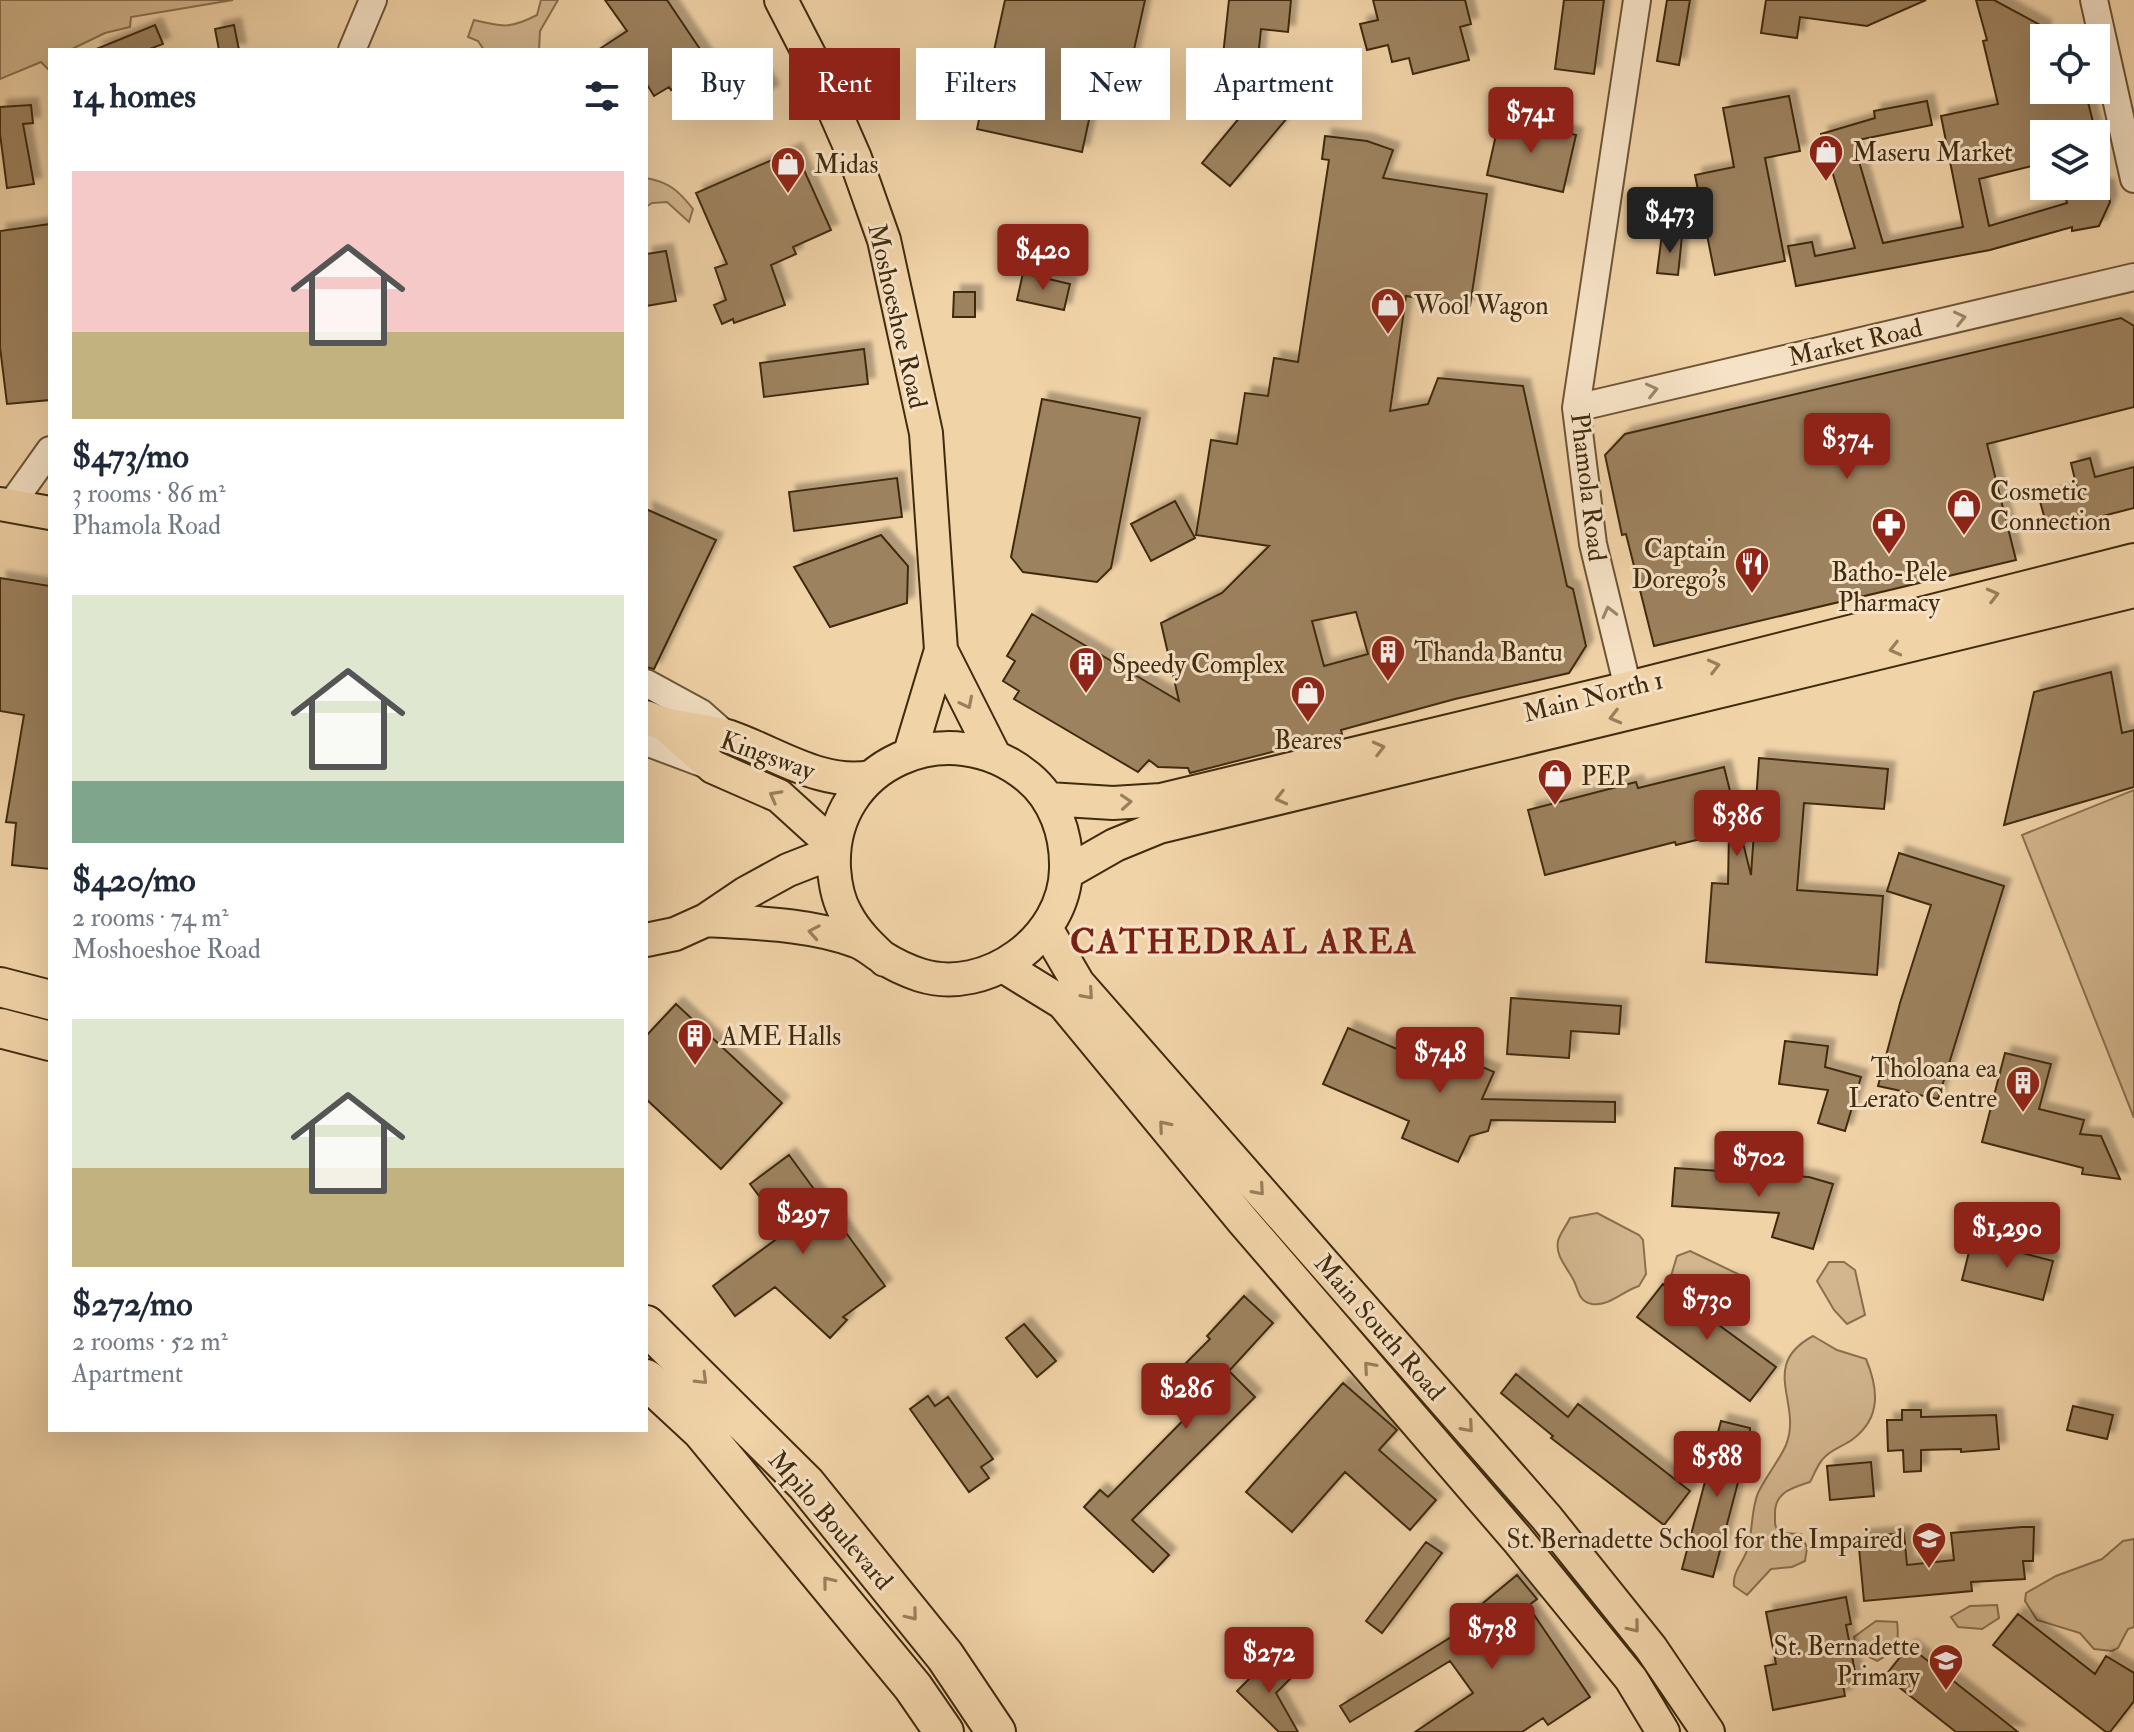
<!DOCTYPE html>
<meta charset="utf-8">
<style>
body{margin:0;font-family:"IM FELL Double Pica",serif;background:#f2f2f3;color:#1f2937;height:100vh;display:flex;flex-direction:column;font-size:30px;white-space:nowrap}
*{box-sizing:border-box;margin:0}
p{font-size:26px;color:#747a83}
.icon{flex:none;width:44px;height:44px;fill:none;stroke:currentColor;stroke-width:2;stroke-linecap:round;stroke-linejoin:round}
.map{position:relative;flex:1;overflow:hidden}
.drawer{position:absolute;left:48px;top:48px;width:600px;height:1384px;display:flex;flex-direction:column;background:#fff;border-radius:0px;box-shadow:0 8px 32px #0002}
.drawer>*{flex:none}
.top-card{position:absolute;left:672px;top:48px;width:760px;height:72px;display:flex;gap:16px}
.controls{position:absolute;left:2030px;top:24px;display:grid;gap:16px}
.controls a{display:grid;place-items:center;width:80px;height:80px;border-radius:0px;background:#fff;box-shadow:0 8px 32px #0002;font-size:40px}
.price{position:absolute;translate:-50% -68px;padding:0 18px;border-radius:8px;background:#8f2418;color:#fff;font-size:26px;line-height:52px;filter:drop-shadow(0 2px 4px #0008)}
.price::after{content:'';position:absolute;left:50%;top:48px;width:24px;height:18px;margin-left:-12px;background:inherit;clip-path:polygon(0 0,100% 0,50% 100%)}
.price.active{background:#222;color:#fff}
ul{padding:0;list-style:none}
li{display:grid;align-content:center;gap:16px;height:424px;padding:0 24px}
li span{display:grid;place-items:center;height:248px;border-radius:0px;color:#555}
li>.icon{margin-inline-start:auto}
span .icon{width:144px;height:144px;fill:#fffc;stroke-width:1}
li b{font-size:34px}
h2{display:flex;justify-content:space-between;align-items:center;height:96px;padding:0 24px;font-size:34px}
.chip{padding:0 28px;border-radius:0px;background:#fff;box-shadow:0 8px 32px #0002;font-size:28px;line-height:72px}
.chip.active{background:#8f2418;color:#fff}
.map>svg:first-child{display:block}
</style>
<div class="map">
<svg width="2134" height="1732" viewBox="0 0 2134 1732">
<defs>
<filter id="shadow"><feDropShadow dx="7" dy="-7" stdDeviation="2" flood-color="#0004"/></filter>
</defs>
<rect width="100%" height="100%" fill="#f1d3a8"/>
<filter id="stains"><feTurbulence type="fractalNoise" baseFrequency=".0025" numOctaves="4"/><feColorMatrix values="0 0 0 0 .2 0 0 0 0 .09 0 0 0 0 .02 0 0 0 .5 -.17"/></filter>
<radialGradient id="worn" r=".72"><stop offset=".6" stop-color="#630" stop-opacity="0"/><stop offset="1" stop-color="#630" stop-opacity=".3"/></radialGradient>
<!-- green -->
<path fill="#d3b68e" stroke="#8a704e" stroke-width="2" d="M0 0H233L131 17 130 27 105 33 70 50H50V71L41 62 0 79Z
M541 0H558L540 31 539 50H484L478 41 468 37 474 20C502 27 510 29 537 15Z
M646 178C669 182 679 191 693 209L689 222 667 202 652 203 646 207Z
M2134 790V1118L2022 835Z
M1597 1213 1639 1235 1643 1240 1646 1274 1639 1286C1623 1291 1608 1307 1592 1304 1578 1301 1579 1291 1574 1281 1568 1268 1555 1257 1558 1241 1560 1233 1567 1225 1570 1218Z
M1690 1251 1740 1275 1744 1288C1715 1298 1693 1300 1671 1276L1677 1256Z
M1829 1262H1844L1855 1270 1865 1315 1847 1324 1834 1310 1817 1281Z
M1813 1336 1837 1350 1866 1359C1878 1388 1882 1417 1853 1439 1844 1446 1829 1450 1822 1460 1817 1466 1814 1475 1810 1482 1792 1488 1774 1492 1775 1515 1775 1523 1774 1527 1780 1533L1801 1534 1807 1548 1805 1561 1792 1567 1771 1569 1747 1595 1734 1586C1732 1571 1745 1561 1748 1547 1753 1529 1751 1510 1758 1493 1766 1476 1779 1461 1786 1445 1803 1403 1758 1366 1813 1336Z
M2134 1539V1627L2128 1629 2118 1648 2112 1651 2094 1649 2080 1633 2037 1620 2025 1601 2026 1593 2056 1576 2102 1559 2123 1541Z
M1997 1605 1999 1618 1982 1629 1958 1627 1951 1617 1970 1606Z
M1876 1621 1897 1622C1900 1644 1896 1651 1877 1661L1857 1651 1854 1637Z"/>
<!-- building -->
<path fill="#9d825e" stroke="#412b0e" stroke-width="2" fill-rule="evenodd" filter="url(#shadow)" d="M605 0H667L710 64 671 90 669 87 654 96 646 83V50H598L627 31Z
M1005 0H1145L1120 113 1092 106 1082 152 977 129Z
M1229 0H1291L1288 32 1261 29 1257 68 1222 65Z
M1373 0H1465L1471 24 1460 27 1469 60 1413 74 1409 58 1392 62 1388 45 1367 50 1360 24 1378 20Z
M1564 0H1604L1594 74 1555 69Z
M1667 0H1690L1679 65 1657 61Z
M1766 0H1926L1867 26 1800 17 1797 38 1761 33Z
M1976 0H1994L2044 27V90H2085L2096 134H2044V163L1979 179 1989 226 2067 203 2063 186H2107L2110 202 2099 226 2072 231V227L1990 250 1796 286 1788 246 1812 242 1815 256 1855 248 1821 134 1875 118 1874 111 1927 101 1932 125 1853 141 1883 243 1963 227 1941 116 1998 104 1983 41 1987 40Z
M155 25 163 44 147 50H94Z
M234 25 239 50H219L215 29Z
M755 63 772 91 751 105 733 77Z
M1259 94 1288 117 1230 186 1202 163Z
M1789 96 1800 151 1765 158 1785 261 1715 275 1695 175 1734 167 1723 108Z
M31 105 33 123 23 124 34 184 7 188 0 134V107Z
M1500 117 1576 135 1563 192 1487 175Z
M1325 136 1367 141 1393 150 1383 178 1487 194 1470 306 1406 296 1390 411 1428 404 1438 378 1523 386 1567 586 1573 589 1586 646 1569 673 1455 699 1341 730 1342 734 1190 773 1188 768 1158 767 1149 760 1138 772 1014 699 1019 691 1003 681 1015 661 1007 656 1032 614 1179 701 1161 623 1222 593 1269 546 1196 535 1211 440 1237 444 1245 393 1268 396 1274 358 1298 362 1329 160 1322 159ZM1356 612 1368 654 1324 666 1312 621Z
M795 150 831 230 793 247 796 254 771 265 785 305 734 323 733 319 722 324 714 305 726 300 715 268 727 264 696 193Z
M50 224V400L7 404 0 347V231Z
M1662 234 1682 236 1678 275 1657 273Z
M666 251 676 301 646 306V254Z
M1023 273 1070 284 1064 310 1017 300Z
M954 292H975V317H953Z
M2121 318 2134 326V407L1987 444 2016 560 1654 646 1626 534 1622 535 1605 455 1625 434Z
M864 349 868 384 764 397 760 363Z
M1042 399 1140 418 1111 568 1097 582 1023 572 1011 557Z
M2090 458 2095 477 2134 467V508L2048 530 2039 498 2077 488 2071 463Z
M897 478 902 517 794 531 789 492Z
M1175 501 1195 538 1151 561 1131 524Z
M646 509 716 540 654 669 646 667Z
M881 535 908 566 907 603 830 627 794 567Z
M0 578 50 586V869L12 865 16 823 6 822 24 715 0 711Z
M2111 672 2122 733 2134 730V787L2004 825 2034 692Z
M1759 758 1888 769 1884 809 1804 803 1797 890 1883 896 1877 975 1706 962 1712 883 1728 884 1729 832 1676 845 1675 842 1545 875 1528 810 1636 782 1638 788 1724 767 1751 875Z
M1899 853 2004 886 1938 1099 1878 1086 1900 1003 1931 905 1887 891Z
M1511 998 1621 1006 1619 1034 1571 1031 1569 1058 1507 1054Z
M676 1004 782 1103 721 1169 646 1099V1036Z
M1348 1028 1434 1065 1441 1049 1494 1072 1482 1099 1615 1102V1122L1491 1120 1488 1131 1470 1136 1458 1162 1402 1138 1409 1121 1323 1084Z
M1785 1041 1828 1046 1825 1067 1861 1077 1845 1131 1818 1123 1828 1090 1779 1084Z
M2005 1053 2051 1064 2039 1109 2084 1120 2080 1134 2101 1136 2120 1179 2082 1174 2083 1168 1982 1142Z
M789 1155 885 1286 843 1317 847 1320 830 1338 775 1287 735 1316 713 1286 786 1232 750 1184Z
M1675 1168 1809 1177 1833 1184 1813 1249 1772 1237 1779 1213 1672 1206Z
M1972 1240 2053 1261 2043 1300 1962 1280Z
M1663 1284 1776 1367 1750 1401 1637 1317Z
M1244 1296 1273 1323 1229 1371 1255 1397 1132 1520 1169 1555 1153 1572 1084 1507 1100 1490 1108 1497 1210 1393 1183 1366 1210 1339 1207 1336Z
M1024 1324 1056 1361 1037 1377 1006 1338Z
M1516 1374 1568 1417 1578 1404 1690 1491 1664 1525 1551 1438 1553 1436 1501 1393Z
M1343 1383 1397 1430 1379 1450 1436 1500 1410 1530 1345 1472 1292 1532 1246 1492Z
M928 1396 935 1406 948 1397 993 1459 981 1467 989 1478 969 1492 910 1409Z
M2073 1406 2113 1415 2107 1439 2067 1430Z
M1902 1410H1921V1417L1996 1415 1999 1449 1961 1452V1449L1921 1450V1471L1904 1472 1903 1450 1888 1451 1887 1420H1902Z
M1721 1421 1750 1428V1437L1713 1577 1682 1569Z
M1871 1462 1874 1496 1830 1500 1827 1466Z
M2022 1527H2034L2033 1561H2023L2025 1579 1971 1582 1972 1591 1864 1601 1858 1537 1904 1533 1907 1565 1954 1560 1951 1533Z
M1426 1542 1442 1553 1382 1633 1366 1621Z
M1517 1575 1537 1599 1528 1606 1590 1697 1548 1725 1543 1718 1522 1732H1415L1473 1693 1450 1661 1350 1722 1340 1706 1472 1624 1466 1617Z
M1846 1597 1851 1624 1846 1625 1857 1682 1843 1685 1845 1696 1773 1710 1765 1666 1776 1664 1766 1612Z
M2018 1614 2095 1674 2106 1656 2134 1673V1701L2110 1732H2106L1993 1645Z
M1909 1646 2018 1732H1956L1885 1676Z
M1272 1656 1293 1676 1276 1693 1298 1732H1279L1237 1691Z"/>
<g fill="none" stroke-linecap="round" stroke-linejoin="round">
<defs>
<path id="minor" d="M2094 0 2134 179
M352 50 373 0
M1576 408 2134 277
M10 506 50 450
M646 683 701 713 727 736
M1628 688 1593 544 1576 408 1637 0
M646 742 702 763"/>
<path id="major" d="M781 0 813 62 855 158 884 240 926 433 941 650 910 753
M0 504 50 513
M941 650 994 755
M646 717C673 730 702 728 730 737 776 753 821 786 871 777
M666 726 713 767 779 796 834 846
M1048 799 1113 803 1161 800 1628 688 2134 560
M1066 873 1115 845 1159 827 2134 591
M706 920C755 923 810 924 856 941 865 944 874 952 882 957 893 964 908 971 920 975 987 996 1065 938 1066 869 1067 835 1055 799 1028 777 950 712 829 763 834 868 835 883 838 900 846 914 856 933 870 946 885 960
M1046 928 1078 983 1546 1517 1651 1648 1708 1732
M646 940 675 934 706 920 746 893 788 870 834 852
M1003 966 1063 1003 1243 1221 1517 1539 1631 1679 1663 1732"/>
<path id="highway" d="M0 987 50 1000
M0 1028 50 1041
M646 1325 806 1484 945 1656 996 1732
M646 1379 701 1430 913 1687 944 1732"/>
</defs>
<!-- minor casing -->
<use href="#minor" stroke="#6d5534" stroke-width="30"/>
<!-- major casing -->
<use href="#major" stroke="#412b0e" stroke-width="36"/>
<!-- highway casing -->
<use href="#highway" stroke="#412b0e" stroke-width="42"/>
<!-- minor -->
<use href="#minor" stroke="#f6e2c6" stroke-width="26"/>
<!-- major -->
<use href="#major" stroke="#f1d3a8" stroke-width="32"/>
<!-- highway -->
<use href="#highway" stroke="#f1d3a8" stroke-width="38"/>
</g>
<!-- one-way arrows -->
<defs><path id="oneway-chevron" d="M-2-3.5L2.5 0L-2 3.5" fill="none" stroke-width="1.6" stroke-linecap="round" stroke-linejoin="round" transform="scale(2)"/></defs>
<g stroke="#9c866a">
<use href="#oneway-chevron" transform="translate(1960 318) rotate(-13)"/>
<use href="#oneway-chevron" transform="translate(1652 390) rotate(-13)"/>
<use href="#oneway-chevron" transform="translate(1609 612) rotate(-104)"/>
</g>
<g stroke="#997f5b">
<use href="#oneway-chevron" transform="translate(1993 595) rotate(-14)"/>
<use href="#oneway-chevron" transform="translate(1895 649) rotate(166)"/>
<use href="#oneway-chevron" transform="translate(1714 666) rotate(-14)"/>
<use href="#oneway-chevron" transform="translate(967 703) rotate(63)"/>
<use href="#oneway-chevron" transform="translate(1615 717) rotate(166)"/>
<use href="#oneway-chevron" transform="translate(1379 748) rotate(-14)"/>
<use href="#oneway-chevron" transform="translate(775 796) rotate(-151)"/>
<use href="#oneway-chevron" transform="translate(1281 798) rotate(166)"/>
<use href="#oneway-chevron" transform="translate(1126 802) rotate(-4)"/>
<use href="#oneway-chevron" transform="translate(814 932) rotate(-170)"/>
<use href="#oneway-chevron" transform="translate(1088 994) rotate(49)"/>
<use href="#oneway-chevron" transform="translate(1164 1126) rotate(-130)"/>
<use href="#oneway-chevron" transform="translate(1259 1190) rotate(49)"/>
<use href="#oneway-chevron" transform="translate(1369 1367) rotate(-131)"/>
<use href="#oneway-chevron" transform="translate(702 1379) rotate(45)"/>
<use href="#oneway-chevron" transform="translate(1468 1427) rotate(49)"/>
<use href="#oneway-chevron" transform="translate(828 1582) rotate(-129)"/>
<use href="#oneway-chevron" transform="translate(912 1615) rotate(51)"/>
<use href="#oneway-chevron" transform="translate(1634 1627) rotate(51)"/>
</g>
<!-- icons -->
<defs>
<symbol id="shop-pin" viewBox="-11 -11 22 30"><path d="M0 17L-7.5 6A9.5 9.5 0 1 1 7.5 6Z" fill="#8f2418" stroke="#f6e2c6"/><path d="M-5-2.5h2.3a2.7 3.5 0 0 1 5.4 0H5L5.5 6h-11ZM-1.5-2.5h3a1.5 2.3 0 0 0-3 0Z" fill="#fff"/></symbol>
<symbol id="pharmacy-pin" viewBox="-11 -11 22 30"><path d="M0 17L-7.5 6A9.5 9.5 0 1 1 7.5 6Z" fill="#8f2418" stroke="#f6e2c6"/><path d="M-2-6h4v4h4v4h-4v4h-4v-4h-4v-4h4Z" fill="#fff"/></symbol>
<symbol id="restaurant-pin" viewBox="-11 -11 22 30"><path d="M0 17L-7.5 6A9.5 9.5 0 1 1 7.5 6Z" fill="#8f2418" stroke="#f6e2c6"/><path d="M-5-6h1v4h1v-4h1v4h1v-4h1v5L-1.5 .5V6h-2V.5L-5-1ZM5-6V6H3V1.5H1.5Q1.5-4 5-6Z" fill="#fff"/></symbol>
<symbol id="building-pin" viewBox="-11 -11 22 30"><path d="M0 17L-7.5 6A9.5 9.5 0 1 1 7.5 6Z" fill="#8f2418" stroke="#f6e2c6"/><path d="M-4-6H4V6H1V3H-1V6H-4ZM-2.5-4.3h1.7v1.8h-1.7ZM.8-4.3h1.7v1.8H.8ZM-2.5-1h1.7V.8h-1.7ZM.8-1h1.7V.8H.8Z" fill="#fff"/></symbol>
<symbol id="school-pin" viewBox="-11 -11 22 30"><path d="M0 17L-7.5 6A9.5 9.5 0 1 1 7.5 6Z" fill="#8f2418" stroke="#f6e2c6"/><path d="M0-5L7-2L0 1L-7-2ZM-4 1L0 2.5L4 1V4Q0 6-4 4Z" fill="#fff"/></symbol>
</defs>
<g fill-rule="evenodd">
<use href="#shop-pin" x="1806" y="132" width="40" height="54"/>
<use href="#shop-pin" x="768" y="144" width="40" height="54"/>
<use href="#shop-pin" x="1368" y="285" width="40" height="54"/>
<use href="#shop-pin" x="1944" y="486" width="40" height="54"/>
<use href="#pharmacy-pin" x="1869" y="505" width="40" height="54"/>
<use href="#restaurant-pin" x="1732" y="544" width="40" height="54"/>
<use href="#building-pin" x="1368" y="632" width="40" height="54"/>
<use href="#building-pin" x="1066" y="644" width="40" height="54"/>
<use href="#shop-pin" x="1288" y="673" width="40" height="54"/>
<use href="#shop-pin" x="1535" y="756" width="40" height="54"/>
<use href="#building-pin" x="675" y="1016" width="40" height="54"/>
<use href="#building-pin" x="2003" y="1063" width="40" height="54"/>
<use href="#school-pin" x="1909" y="1519" width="40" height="54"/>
<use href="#school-pin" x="1926" y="1641" width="40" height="54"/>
</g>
<g text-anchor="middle" stroke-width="6" stroke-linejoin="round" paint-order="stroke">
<!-- poi labels -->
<g font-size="26" fill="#412b0e" stroke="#f6e2c6" text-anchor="start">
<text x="1852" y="161">Maseru Market</text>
<text x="814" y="173">Midas</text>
<text x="1414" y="314">Wool Wagon</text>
<text x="1990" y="500">Cosmetic<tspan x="1990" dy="30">Connection</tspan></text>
<text x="1726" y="558" text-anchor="end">Captain<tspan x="1726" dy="30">Dorego's</tspan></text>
<text x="1889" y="581" text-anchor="middle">Batho-Pele<tspan x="1889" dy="30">Pharmacy</tspan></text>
<text x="1414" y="661">Thanda Bantu</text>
<text x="1112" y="673">Speedy Complex</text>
<text x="1308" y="749" text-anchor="middle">Beares</text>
<text x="1581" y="785">PEP</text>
<text x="721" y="1045">AME Halls</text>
<text x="1997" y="1077" text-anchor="end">Tholoana ea<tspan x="1997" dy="30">Lerato Centre</tspan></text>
<text x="1903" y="1548" text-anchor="end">St. Bernadette School for the Impaired</text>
<text x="1920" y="1655" text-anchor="end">St. Bernadette<tspan x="1920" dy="30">Primary</tspan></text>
</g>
<!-- street labels -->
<g font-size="26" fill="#412b0e" stroke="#f6e2c6">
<text transform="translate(898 316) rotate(77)" y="9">Moshoeshoe Road</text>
<text transform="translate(1855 342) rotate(-13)" y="9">Market Road</text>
<text transform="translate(1589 487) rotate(83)" y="9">Phamola Road</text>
<text transform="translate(1593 696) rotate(-14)" y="9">Main North 1</text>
<text transform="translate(768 755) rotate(20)" y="9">Kingsway</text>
<text transform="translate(1380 1327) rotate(49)" y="9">Main South Road</text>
<text transform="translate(831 1520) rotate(49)" y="9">Mpilo Boulevard</text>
</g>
<!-- district labels -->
<g font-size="34" font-weight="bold" letter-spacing="2" fill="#7a1f14" stroke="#f6e2c6">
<text x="1244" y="953">CATHEDRAL AREA</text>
</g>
</g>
<rect width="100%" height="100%" filter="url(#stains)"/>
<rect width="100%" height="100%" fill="url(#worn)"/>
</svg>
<div class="controls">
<a><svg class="icon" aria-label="locate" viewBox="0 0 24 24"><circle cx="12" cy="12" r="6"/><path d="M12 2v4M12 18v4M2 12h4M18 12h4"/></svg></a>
<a><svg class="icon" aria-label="layers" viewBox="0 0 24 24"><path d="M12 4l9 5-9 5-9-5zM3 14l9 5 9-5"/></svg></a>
</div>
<b class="price" style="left:1531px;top:155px">$741</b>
<b class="price active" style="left:1670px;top:255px">$473</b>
<b class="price" style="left:1043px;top:292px">$420</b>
<b class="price" style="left:1847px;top:481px">$374</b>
<b class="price" style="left:1737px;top:858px">$386</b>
<b class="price" style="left:1440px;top:1095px">$748</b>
<b class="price" style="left:1759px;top:1199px">$702</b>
<b class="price" style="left:803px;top:1256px">$297</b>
<b class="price" style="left:2007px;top:1270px">$1,290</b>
<b class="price" style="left:1707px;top:1342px">$730</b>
<b class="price" style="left:1186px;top:1431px">$286</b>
<b class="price" style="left:1717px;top:1499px">$588</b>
<b class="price" style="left:1492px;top:1671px">$738</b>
<b class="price" style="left:1269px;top:1695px">$272</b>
<div class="top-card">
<a class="chip">Buy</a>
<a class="chip active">Rent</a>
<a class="chip">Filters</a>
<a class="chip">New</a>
<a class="chip">Apartment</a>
</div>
<section class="drawer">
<h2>14 homes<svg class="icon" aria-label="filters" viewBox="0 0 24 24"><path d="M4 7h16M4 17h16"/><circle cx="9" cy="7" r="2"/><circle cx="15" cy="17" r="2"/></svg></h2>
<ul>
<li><span style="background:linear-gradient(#f6c9c9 65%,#c2b280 0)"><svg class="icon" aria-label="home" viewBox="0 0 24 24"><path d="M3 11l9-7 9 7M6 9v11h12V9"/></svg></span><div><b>$473/mo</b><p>3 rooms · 86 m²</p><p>Phamola Road</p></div></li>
<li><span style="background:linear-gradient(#dfe7d0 75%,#7fa58c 0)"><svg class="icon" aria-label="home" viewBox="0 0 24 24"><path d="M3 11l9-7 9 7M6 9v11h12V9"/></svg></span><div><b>$420/mo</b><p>2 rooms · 74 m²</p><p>Moshoeshoe Road</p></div></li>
<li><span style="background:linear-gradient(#dfe7d0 60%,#c2b280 0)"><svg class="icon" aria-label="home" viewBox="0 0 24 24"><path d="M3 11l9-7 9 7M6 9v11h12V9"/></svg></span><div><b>$272/mo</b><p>2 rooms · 52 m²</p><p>Apartment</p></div></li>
</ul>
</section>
</div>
